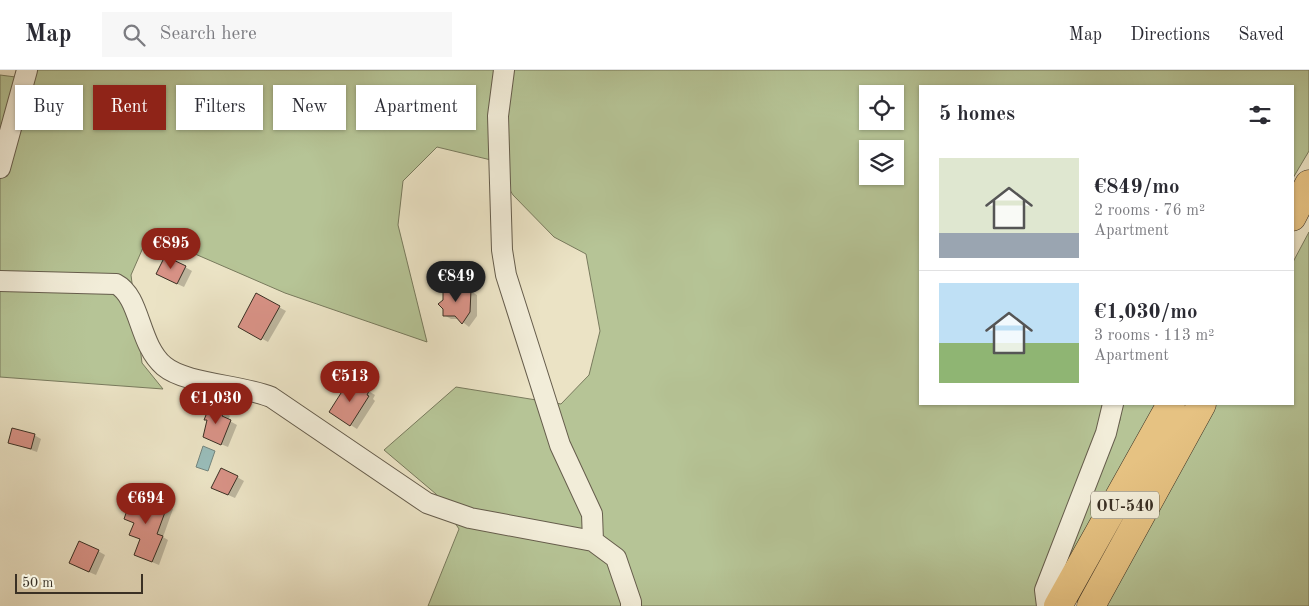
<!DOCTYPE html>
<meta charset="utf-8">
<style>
body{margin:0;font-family:"Old Standard TT",serif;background:#f7f7f7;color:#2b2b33;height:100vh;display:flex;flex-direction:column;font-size:19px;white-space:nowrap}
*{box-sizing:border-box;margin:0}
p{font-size:16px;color:#7c7c81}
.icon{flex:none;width:28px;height:28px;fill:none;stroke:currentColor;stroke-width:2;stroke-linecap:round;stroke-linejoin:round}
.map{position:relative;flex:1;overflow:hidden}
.drawer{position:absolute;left:919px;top:15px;width:375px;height:320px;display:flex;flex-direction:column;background:#fff;border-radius:0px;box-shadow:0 1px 4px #0004}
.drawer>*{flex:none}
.banner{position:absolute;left:15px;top:15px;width:475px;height:45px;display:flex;gap:10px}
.buttons{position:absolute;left:859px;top:15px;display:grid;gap:10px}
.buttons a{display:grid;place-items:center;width:45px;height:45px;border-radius:0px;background:#fff;box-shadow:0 1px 4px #0004;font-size:25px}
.scale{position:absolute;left:15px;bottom:12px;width:128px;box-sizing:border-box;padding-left:5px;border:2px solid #3a3024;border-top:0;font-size:14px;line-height:18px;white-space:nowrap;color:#3a3024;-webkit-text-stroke:4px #f2edd9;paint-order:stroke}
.price{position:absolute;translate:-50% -42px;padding:0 11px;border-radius:18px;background:#8f2418;color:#fff;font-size:16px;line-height:32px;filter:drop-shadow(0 1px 2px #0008)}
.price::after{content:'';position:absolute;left:50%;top:30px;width:15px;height:11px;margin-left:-8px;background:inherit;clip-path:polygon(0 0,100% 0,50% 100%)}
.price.selected{background:#222;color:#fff}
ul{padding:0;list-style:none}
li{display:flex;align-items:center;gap:15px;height:125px;padding:0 20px}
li+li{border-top:1px solid #e1e1e2}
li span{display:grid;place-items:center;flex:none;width:140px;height:100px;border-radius:0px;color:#555}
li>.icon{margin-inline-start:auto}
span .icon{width:60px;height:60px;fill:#fffc;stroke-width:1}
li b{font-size:21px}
h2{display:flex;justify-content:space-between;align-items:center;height:60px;padding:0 20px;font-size:21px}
.chip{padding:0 18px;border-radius:0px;background:#fff;box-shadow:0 1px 4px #0004;font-size:18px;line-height:45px}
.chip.selected{background:#8f2418;color:#fff}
header{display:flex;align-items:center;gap:30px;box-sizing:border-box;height:70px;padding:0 25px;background:#fff;border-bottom:1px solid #e1e1e2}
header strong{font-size:24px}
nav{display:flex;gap:28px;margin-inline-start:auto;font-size:18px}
.search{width:350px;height:45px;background:#f7f7f7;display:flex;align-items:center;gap:12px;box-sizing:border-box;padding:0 18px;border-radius:0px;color:#7c7c81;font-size:19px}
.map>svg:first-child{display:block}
</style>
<header>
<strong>Map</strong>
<div class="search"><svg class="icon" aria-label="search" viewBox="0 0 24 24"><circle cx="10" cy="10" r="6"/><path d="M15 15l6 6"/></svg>Search here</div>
<nav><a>Map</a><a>Directions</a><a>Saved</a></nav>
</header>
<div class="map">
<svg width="1309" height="536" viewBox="0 0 1309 536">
<rect width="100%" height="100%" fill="#ebe3c5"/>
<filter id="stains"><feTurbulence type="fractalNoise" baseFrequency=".004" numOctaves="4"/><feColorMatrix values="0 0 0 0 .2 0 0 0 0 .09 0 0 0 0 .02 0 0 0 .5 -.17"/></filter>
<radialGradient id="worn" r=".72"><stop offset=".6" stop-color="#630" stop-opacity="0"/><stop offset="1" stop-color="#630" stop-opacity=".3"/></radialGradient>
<!-- green -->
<path fill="#b6c496" stroke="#787a5d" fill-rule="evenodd" d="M34 0H1309V81L1293 108 1292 16H920V334H1106L1093 376 1036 515 1040 536H428L459 459 436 424 384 380 456 317 561 334 589 305 600 261 586 184 554 167 513 125 491 90 437 77 403 111 398 155 427 272 285 223 149 164 131 205 142 293 163 319 0 307V5L31 9ZM868 24H895V51H868ZM868 79H895V106H868Z
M1309 162V536H1103L1215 334H1292L1293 192Z
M1122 334H1157L1054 526 1120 350Z"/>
<!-- water -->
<path fill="#99bdba" stroke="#73857e" d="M203 376 215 381 208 401 196 397Z"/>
<!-- shadow -->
<path fill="#0003" d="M185 197 192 201 184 217 164 208Z
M467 219 477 225V246L469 257 459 249H451L444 245Z
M257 225 286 241 268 272 239 256Z
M357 314 375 325 373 329 375 331 357 359 330 342Z
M223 342 230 346 228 350 237 355 228 377 211 370Z
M34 365 41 369 37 382 9 372Z
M237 407 244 411 235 428 219 421Z
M142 434 167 435 173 439 163 467 168 470 159 495 135 485 141 470 131 465 135 453 125 448Z
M98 481 105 485 96 505 77 497Z"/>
<!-- building -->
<path fill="#d89286" stroke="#3a3024" d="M165 186 186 196 177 214 156 204Z
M443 217 467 218V220H471L470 242 462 254 455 246H443V239L438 234 443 230Z
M256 223 280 236 261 270 238 257Z
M348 312 354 317 357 313 369 321 367 325 369 326 350 356 329 342Z
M210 335 224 341 222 346 231 350 221 375 203 367 207 350H204Z
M12 358 35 364 31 379 8 373Z
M221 398 238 406 228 425 211 418Z
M143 426 168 434 157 464 163 466 152 492 134 485 140 469 129 465 134 453 124 449 131 429 141 432Z
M79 471 99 480 89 502 69 493Z"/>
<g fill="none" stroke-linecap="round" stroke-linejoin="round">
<defs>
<path id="street" d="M504 0 498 46 502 180 506 205 560 375 592 444 593 471
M0 98 27 0
M0 211 116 214C141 227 138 274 164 296 185 314 242 315 271 327L427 433 470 448 593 471 616 488 631 532V536
M1047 536 1045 520 1106 363 1113 334"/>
<path id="primary" d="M1292 147 1309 114
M1058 536 1171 334
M1091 536 1202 334"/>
</defs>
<!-- street casing -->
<use href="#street" stroke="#665d4c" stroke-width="22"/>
<!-- primary casing -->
<use href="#primary" stroke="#3a3024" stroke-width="29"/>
<!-- street -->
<use href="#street" stroke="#f2edd9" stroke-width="20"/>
<!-- primary -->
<use href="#primary" stroke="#e6c282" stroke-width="28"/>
</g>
<g text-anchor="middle" stroke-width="4.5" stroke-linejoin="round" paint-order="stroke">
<!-- shield labels -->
<rect fill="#f2edd9" stroke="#71695a" stroke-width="1" x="1091" y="421.5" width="68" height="27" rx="4"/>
<g font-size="16" font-weight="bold" fill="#3a3024">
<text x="1125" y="441">OU-540</text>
</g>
</g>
<rect width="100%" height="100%" filter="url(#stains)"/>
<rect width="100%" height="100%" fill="url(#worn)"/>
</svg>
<div class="buttons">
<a><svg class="icon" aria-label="locate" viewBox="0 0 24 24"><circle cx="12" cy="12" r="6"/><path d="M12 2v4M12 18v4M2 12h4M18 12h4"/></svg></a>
<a><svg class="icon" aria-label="layers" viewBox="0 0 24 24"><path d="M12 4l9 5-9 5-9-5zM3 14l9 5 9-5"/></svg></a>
</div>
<div class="scale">50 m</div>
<b class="price" style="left:171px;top:200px">€895</b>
<b class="price selected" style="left:456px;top:233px">€849</b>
<b class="price" style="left:350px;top:333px">€513</b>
<b class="price" style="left:216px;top:355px">€1,030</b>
<b class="price" style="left:146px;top:455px">€694</b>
<div class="banner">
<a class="chip">Buy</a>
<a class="chip selected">Rent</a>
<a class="chip">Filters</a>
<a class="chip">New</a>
<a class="chip">Apartment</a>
</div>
<section class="drawer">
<h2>5 homes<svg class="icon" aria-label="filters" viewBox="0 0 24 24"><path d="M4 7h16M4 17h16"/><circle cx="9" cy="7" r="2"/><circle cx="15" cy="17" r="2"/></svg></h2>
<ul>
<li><span style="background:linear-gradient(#dfe7d0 75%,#9aa5b1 0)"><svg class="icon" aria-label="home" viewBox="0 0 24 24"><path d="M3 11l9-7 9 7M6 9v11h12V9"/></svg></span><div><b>€849/mo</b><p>2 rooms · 76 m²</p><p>Apartment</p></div></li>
<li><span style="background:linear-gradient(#bfe0f5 60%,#8fb573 0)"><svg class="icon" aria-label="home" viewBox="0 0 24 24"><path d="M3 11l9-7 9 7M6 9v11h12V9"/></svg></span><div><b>€1,030/mo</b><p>3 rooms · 113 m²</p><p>Apartment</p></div></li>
</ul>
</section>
</div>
